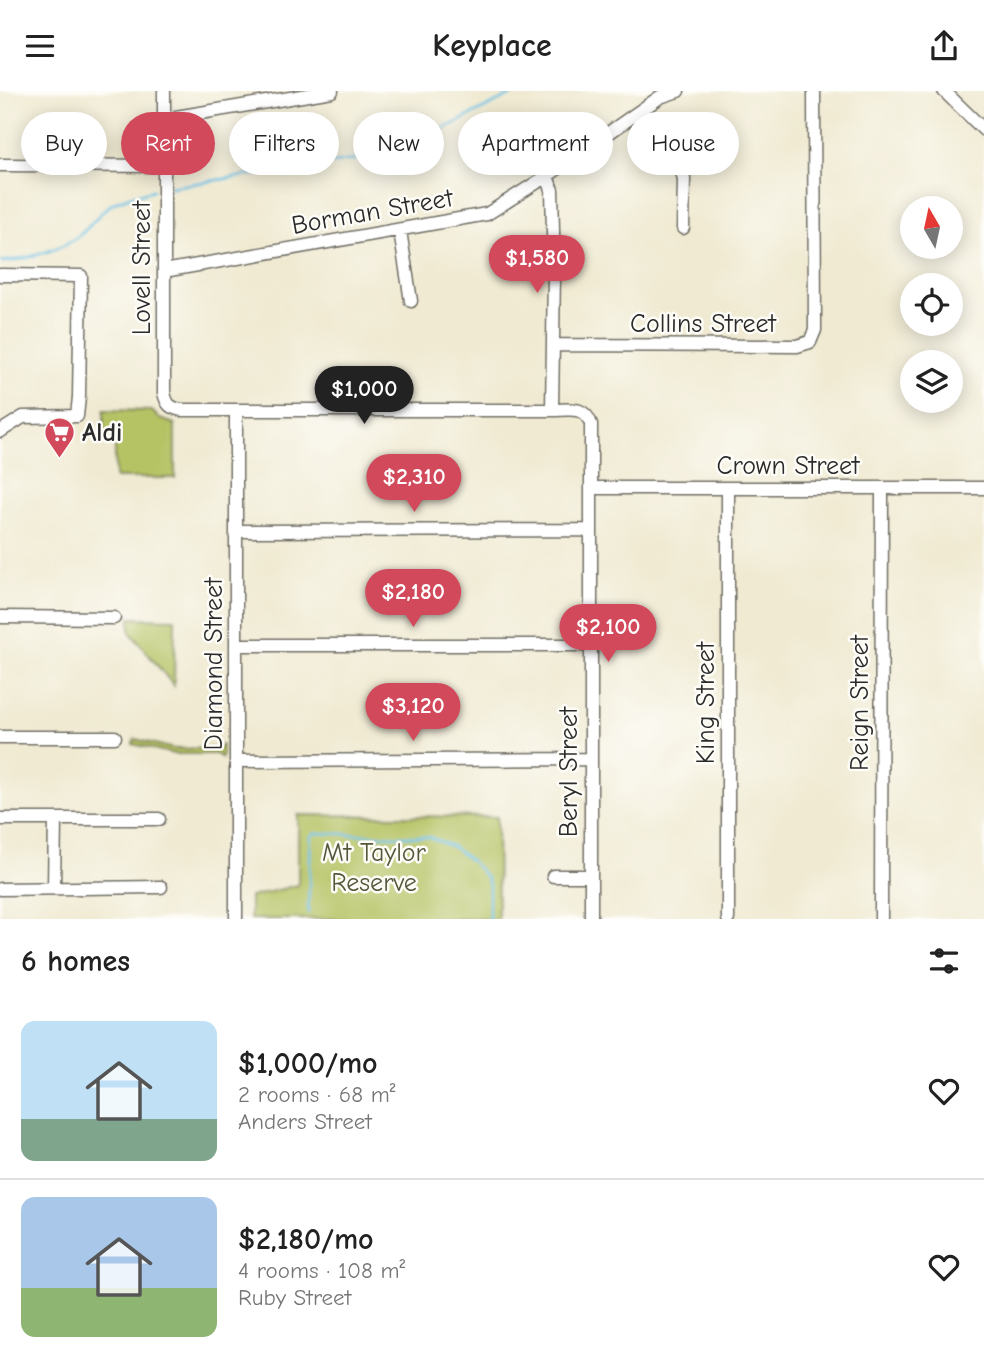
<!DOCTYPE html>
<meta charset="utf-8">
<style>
body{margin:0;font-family:"Comic Neue",sans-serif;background:#f6f6f6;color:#222;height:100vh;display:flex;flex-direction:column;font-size:26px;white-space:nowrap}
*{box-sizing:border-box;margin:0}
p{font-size:23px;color:#767676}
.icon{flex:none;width:38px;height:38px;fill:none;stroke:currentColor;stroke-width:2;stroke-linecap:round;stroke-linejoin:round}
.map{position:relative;height:828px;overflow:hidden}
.sheet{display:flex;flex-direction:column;background:#fff;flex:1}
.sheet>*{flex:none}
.banner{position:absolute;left:21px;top:21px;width:943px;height:63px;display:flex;gap:14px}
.needle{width:46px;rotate:351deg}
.fabs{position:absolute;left:900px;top:105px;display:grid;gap:14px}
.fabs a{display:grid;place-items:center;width:63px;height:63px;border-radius:50%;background:#fff;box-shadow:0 4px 18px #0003;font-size:35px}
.price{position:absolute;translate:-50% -60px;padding:0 16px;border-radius:24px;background:#d1495b;color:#fff;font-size:23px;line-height:46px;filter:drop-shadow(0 2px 4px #0008)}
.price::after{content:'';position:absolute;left:50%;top:42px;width:21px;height:16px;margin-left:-10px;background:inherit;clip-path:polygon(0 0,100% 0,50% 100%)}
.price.on{background:#222;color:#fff}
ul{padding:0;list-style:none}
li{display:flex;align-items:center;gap:21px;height:175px;padding:0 21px}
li+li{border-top:2px solid #e0e0e0}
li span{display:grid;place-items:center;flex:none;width:196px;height:140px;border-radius:14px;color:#555}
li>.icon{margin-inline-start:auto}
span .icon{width:84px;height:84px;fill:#fffc;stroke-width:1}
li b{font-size:30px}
h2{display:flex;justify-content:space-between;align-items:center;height:84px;padding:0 21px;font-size:30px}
.chip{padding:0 24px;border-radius:32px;background:#fff;box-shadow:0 4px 18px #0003;font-size:24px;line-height:63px}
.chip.on{background:#d1495b;color:#fff}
header{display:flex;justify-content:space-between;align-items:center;height:91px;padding:0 21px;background:#fff;font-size:32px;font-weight:700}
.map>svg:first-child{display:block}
</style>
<header><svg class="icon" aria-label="menu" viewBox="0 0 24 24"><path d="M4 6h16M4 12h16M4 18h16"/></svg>Keyplace<svg class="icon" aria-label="share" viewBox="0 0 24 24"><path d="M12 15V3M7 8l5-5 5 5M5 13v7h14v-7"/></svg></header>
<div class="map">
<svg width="984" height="828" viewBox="0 0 984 828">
<rect width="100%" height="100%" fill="#fdfcf7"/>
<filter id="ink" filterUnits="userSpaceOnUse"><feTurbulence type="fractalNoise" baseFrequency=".0143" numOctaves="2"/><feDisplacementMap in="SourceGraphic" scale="14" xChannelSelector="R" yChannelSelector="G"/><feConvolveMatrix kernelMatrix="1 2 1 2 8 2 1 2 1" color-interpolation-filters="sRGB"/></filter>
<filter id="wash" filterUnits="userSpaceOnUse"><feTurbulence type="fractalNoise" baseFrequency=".00686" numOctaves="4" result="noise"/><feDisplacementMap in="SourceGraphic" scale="28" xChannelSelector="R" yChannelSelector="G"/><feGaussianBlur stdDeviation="1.57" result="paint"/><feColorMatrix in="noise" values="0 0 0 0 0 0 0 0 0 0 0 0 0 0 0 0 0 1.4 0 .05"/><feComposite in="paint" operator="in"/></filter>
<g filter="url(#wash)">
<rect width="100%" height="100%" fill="#f0ead2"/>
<!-- green -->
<path fill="#b6c365" stroke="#707748" stroke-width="2" d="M104 319 152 320 160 328 175 333V387H115V341H104Z
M130 527 175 528 174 595 130 541Z
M135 648 174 658 217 657 222 654V667L216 663H174L133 653Z
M298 724 497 726 498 828H250V806L298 794Z"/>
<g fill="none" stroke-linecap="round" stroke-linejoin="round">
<!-- stream -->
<path stroke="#68c0e6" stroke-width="2.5" d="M170 96 394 63 519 0
M0 171C22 170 64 158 81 143 92 134 100 120 112 113 124 105 140 103 153 99
M308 822 311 745 315 742 429 746 453 756 472 771 486 786 489 794V828"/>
</g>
</g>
<g filter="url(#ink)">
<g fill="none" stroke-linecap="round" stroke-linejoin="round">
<defs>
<path id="minor" d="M164 0V302C167 314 170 317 182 319H552C570 319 584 314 591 333V828
M944 0 984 39
M641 20 680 75 684 88 683 137
M164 28 332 0
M0 74 164 75
M547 85 552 99 554 181 552 319
M400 140 411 210
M164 180 487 123 547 85 660 6 678 0
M0 184 81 185 79 306 77 325 23 326 1 340
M553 254 797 255 810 251 815 239 814 0
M236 319V828
M591 397H984
M236 440 591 439
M0 526 114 527
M236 554H591
M0 646H115
M236 670 591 668
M0 728H159
M553 785H591
M54 797 55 728
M0 798 161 796
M728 828V397
M881 828 882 397"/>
</defs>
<!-- minor casing -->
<use href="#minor" stroke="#706e65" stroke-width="15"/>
<!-- minor -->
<use href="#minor" stroke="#fff" stroke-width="12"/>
</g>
</g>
<!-- icons -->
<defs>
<symbol id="supermarket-pin" viewBox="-11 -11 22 30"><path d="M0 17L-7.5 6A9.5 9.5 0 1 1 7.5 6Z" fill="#d1495b" stroke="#fdfcf7"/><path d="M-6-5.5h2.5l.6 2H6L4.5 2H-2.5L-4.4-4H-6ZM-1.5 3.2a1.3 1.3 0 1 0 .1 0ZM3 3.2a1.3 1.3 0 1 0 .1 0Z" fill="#fff"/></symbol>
</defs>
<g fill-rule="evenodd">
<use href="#supermarket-pin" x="42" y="324" width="35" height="47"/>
</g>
<g text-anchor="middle" stroke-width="5" stroke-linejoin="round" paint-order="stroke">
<!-- street labels -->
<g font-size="26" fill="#2b2b2b" stroke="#fdfcf7">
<text transform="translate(372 120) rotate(-10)" y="9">Borman Street</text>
<text transform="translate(141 177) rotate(-90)" y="9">Lovell Street</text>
<text x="703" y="241">Collins Street</text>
<text x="788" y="383">Crown Street</text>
<text transform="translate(213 573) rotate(-90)" y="9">Diamond Street</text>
<text transform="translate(705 612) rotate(-90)" y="9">King Street</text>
<text transform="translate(859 612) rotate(-90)" y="9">Reign Street</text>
<text transform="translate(568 681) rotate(-90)" y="9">Beryl Street</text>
</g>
<!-- poi labels -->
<g font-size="26" font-weight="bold" fill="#2b2b2b" stroke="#fdfcf7" text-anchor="start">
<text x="82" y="350">Aldi</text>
</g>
<!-- park labels -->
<g font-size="26" fill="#55593c" stroke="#fdfcf7">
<text x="374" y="770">Mt Taylor<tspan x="374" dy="30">Reserve</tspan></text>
</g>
</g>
</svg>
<div class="fabs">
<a><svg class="needle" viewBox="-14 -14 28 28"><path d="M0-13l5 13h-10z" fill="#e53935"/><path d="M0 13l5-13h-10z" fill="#767676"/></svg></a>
<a><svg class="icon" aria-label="locate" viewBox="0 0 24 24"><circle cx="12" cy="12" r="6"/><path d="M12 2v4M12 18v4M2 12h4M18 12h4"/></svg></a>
<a><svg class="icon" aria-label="layers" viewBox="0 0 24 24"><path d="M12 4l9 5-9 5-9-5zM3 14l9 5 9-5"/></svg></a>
</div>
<b class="price" style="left:537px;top:204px">$1,580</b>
<b class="price on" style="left:364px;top:335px">$1,000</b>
<b class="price" style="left:414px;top:423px">$2,310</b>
<b class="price" style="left:413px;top:538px">$2,180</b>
<b class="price" style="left:608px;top:573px">$2,100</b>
<b class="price" style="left:413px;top:652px">$3,120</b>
<div class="banner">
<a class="chip">Buy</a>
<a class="chip on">Rent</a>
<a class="chip">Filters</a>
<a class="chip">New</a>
<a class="chip">Apartment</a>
<a class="chip">House</a>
</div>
</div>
<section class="sheet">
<h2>6 homes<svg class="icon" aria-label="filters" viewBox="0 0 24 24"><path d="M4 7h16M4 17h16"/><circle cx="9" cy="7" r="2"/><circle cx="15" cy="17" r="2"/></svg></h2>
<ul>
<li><span style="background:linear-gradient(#bfe0f5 70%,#7fa58c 0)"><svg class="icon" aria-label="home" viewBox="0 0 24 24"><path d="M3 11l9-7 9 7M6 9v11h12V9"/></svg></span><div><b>$1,000/mo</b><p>2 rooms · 68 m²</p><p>Anders Street</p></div><svg class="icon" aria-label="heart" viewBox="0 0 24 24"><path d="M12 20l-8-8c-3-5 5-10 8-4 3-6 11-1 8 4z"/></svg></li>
<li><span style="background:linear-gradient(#a9c7e8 65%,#8fb573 0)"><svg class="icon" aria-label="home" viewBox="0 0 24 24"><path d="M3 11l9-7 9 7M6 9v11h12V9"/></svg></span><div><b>$2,180/mo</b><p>4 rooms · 108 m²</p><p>Ruby Street</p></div><svg class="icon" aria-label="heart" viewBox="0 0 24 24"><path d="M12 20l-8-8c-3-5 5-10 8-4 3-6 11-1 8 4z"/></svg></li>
</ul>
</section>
